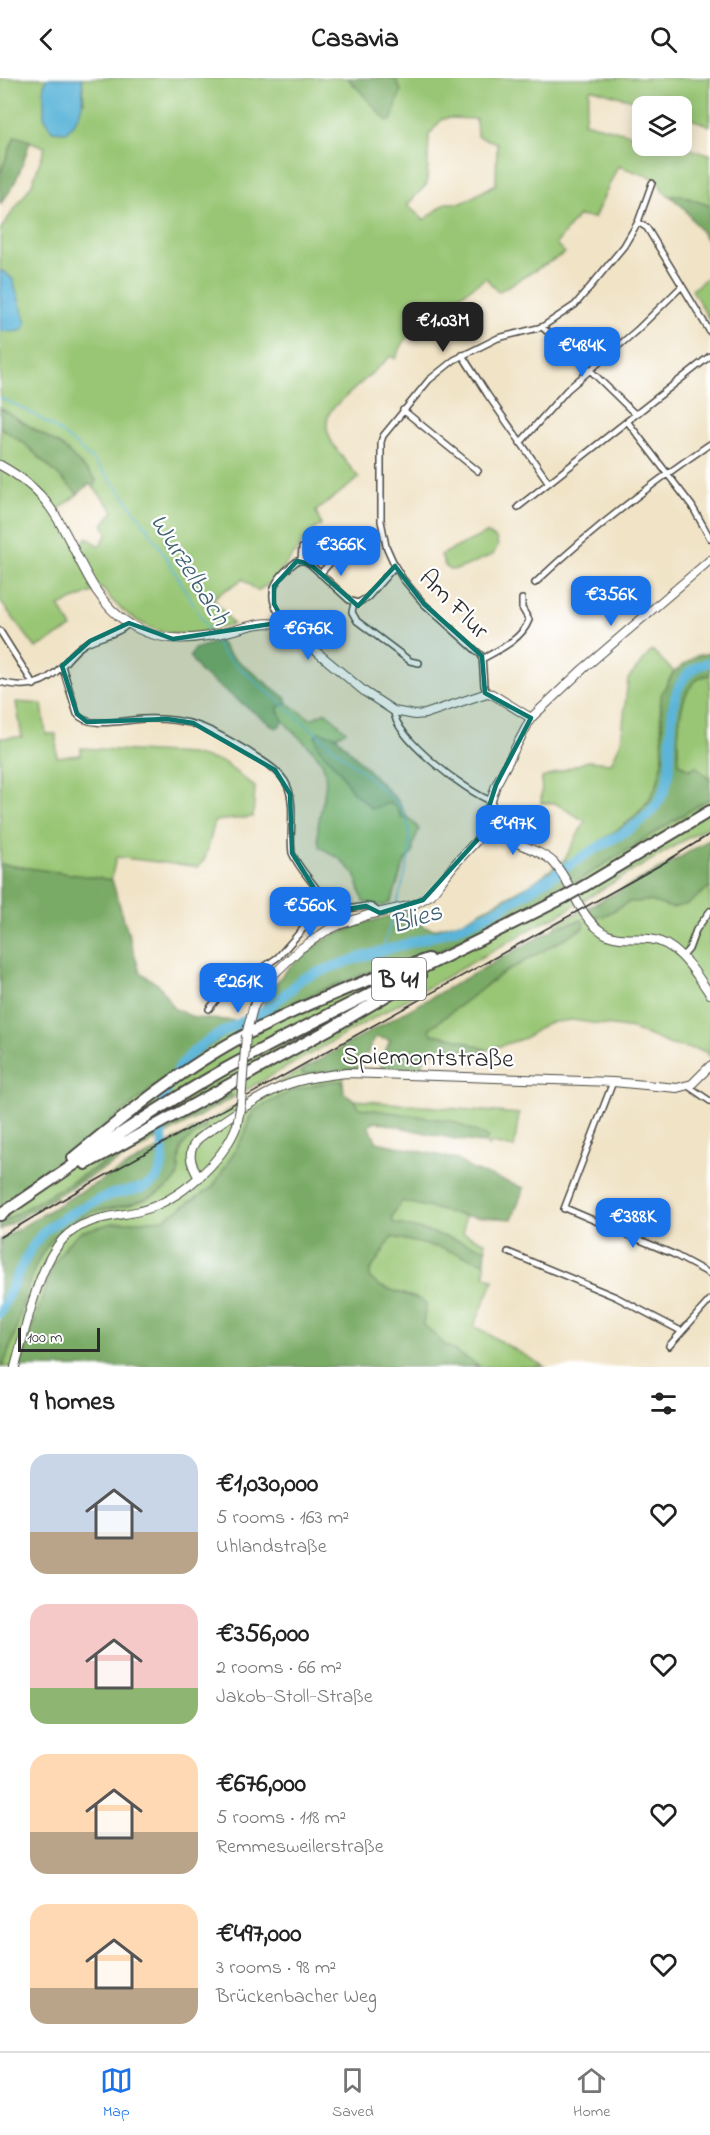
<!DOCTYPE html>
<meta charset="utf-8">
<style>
body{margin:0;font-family:"Indie Flower",sans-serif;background:#f2f2f2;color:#222;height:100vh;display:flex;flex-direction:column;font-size:22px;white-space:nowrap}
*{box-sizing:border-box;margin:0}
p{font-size:20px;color:#767676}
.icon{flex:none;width:33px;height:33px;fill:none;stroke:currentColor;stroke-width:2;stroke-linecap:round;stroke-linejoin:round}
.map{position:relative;height:1289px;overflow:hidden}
.drawer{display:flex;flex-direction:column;background:#fff;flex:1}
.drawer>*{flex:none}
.controls{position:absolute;left:632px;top:18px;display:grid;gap:12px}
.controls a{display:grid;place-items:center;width:60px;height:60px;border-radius:12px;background:#fff;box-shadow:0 3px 15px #0003;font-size:30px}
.scale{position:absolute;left:18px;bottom:15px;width:82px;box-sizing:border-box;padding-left:6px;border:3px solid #2b2b2b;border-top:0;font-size:16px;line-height:21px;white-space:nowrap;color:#2b2b2b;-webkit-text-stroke:4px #fff;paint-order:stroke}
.price{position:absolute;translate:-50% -51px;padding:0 14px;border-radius:12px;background:#1a73e8;color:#fff;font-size:20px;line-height:39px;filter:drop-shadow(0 2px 3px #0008)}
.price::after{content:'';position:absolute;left:50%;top:36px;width:18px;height:14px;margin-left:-9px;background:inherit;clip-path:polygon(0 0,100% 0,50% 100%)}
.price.selected{background:#222;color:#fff}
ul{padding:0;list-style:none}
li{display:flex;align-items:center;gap:18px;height:150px;padding:0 30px}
li span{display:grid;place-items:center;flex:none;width:168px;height:120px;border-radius:18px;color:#555}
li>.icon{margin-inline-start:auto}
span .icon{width:72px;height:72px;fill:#fffc;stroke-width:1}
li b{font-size:26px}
h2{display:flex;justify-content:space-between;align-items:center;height:72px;padding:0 30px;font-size:26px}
header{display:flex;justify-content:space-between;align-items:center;height:78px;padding:0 30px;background:#fff;font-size:27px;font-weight:700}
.menu{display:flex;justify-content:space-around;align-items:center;height:84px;border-top:2px solid #e0e0e0;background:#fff;font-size:16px;color:#767676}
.menu a{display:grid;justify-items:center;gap:3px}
.menu .selected{color:#1a73e8}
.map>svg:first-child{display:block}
</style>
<header><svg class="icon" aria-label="back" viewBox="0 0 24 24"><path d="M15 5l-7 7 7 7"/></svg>Casavia<svg class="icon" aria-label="search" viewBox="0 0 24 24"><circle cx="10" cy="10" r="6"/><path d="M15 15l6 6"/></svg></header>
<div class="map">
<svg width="710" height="1289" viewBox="0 0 710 1289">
<rect width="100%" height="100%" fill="#fff"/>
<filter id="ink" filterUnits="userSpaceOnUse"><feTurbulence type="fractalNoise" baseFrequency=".0167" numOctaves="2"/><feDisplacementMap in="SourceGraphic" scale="12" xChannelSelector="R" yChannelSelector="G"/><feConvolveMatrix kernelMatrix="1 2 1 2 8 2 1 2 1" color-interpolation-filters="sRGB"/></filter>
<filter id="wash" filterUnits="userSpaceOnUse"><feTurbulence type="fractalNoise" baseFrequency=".008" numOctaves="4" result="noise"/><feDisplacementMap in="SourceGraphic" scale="24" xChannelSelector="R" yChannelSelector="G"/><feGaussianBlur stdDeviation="1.35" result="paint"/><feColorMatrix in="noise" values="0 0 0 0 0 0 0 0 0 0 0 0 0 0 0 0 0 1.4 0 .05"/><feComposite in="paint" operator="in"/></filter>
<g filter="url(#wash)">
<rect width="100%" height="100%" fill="#f0e3c6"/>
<!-- green -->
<path fill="#99c674" stroke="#627850" stroke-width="1.5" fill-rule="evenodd" d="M0 0H47L44 7 84 24 82 0H348L355 9 401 13 395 0H710V48L681 37V28H653L593 11H590L584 44 642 59V68H677L710 76V128L680 117 670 118 663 113 657 101 618 88 594 140 578 138 556 166 565 175 498 214 486 200C464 215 419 243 404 264 401 269 398 276 395 281L391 278 332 331C315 355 344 380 359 400L316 433 321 447 312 453 272 504 257 513 243 501 213 520 233 546C217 551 200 556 183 556 151 557 120 535 102 510L59 528 72 550 36 570 0 523V349L25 366 78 416 58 432 79 470 87 459 99 468 108 455 103 446 114 433 94 410 96 402 63 369 0 330V253H20L0 193V152L32 106 45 69 15 58 0 96ZM449 40 476 41 477 58 497 65 496 106 462 125H446L424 142 407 127 427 106 429 57 442 41Z
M710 197V243L692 212Z
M486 455 496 460 498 467 493 477 459 491 450 492 445 488 441 477Z
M652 572 674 594C670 601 663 610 661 619 658 638 664 660 663 679 661 735 607 758 567 785L565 781 585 743 555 725H541L542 700 588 683 611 685 621 664 628 601Z
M710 597V702L707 698 679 686C677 661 676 599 710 597Z
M16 624 42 626 46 656H56L57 679 81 677V670L190 676 223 684 255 709 253 739 215 743 205 781 198 789 116 779 111 802 0 786V660L22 659Z
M287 625 311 641 326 634 346 653 336 658 325 655 318 669 339 692 352 713 372 731 389 725 396 729 402 740 410 741 419 751 413 767V775L405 783 391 824 383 828 363 824 355 796 340 781 320 769C311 743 333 712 323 687 315 667 278 648 278 629Z
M710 720V747L550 842 549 841 232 1020 231 1017 227 1016 93 1091 0 1146V1129L64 1083 89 1061 189 981 239 949 241 943 258 938 261 930 260 938 265 941 317 914 366 895 440 872 557 816Z
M708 810H710V979L704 973 671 967 633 951 572 942 547 945 525 960 487 972 458 961 432 956 429 951 500 897 583 850 581 842 557 849 556 846 589 829 590 836 602 839 629 824 650 823 672 830 688 826Z
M303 991V996L345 991 343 1003H332L249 1039 245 1056 213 1109 164 1141 113 1145 80 1154 66 1167 34 1243 20 1289H2C30 1233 20 1165 88 1136 98 1131 112 1131 123 1128 139 1125 160 1116 173 1105 183 1096 176 1078 183 1067 187 1060 199 1055 205 1050L204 1046Z
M355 1022 519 1036 514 1070 491 1065 489 1069 485 1065 488 1060 452 1043 359 1030Z
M401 1123 465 1138 463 1155 485 1164 486 1171 426 1153 393 1145 392 1138Z
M392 1159 441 1170 485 1185V1198L494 1202 474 1248 545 1289H480L445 1267 423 1246 426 1226 421 1222 379 1208 369 1200 370 1193Z"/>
<!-- forest -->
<path fill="#7aab66" stroke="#526b48" stroke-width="1.5" d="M348 0H395L401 13 391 43H387Z
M15 58 30 63C23 86 16 108 0 126V96Z
M680 117 710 128V166L683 129 670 118Z
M0 330 63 369 96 402 94 410 89 406 78 416 25 366 0 349Z
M219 563 229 576 287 621V625L278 629V633L283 642 280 648 275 650 200 594 190 579 194 571Z
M710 575V597C676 600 677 661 679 686L689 692 696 688 710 702V720L557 816 440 872 366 895 317 914 265 941H261L260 938C262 923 270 913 279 901 315 857 355 845 409 834L424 849 434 851 463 843 531 806 565 781 568 785 633 741 649 723 657 706 663 681 661 617 674 594 696 578Z
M319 654 336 658 398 723 408 741 402 740 396 729 389 725 372 731 352 713 339 692 318 669 315 658Z
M710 761V810H708L688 826 672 830 650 823 629 824 602 839 590 836 589 829 664 789Z
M0 786 112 802 140 894 160 908 173 930 195 940 241 943 239 949 189 981 89 1061 64 1083 0 1129Z
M582 842 584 845 583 850 500 897 429 951 432 956 458 961 487 972 480 975 427 973 420 994 381 991 382 982 390 962 375 959 360 991 302 996 303 991 557 849Z
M332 1003H343L344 1015 355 1022 359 1030 452 1043 488 1059 485 1065C449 1062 412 1051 376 1044L370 1045 369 1050 377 1064 456 1081 471 1091 524 1110 512 1141 465 1138 402 1123 392 1138 393 1145 426 1153 486 1171 485 1185 441 1170 392 1159 370 1193V1200L379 1208 421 1222 426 1226 423 1246 445 1267 480 1289H20L52 1189 66 1167 80 1154 113 1145 164 1141 213 1109 245 1056 253 1033 291 1013Z
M227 1016 231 1017 232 1020 71 1109 0 1152V1146L24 1131Z
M204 1046 206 1048 205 1050C199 1055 188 1060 183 1067 176 1078 183 1096 173 1105 160 1116 139 1125 123 1128 112 1131 98 1131 88 1136 20 1165 30 1233 2 1289H0V1162L75 1117Z"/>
<!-- water -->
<path fill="#5bb5d9" stroke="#437082" stroke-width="1.5" d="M47 0H82C84 24 83 37 66 54L52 53 44 38V7Z
M0 193 5 194 13 202 26 245C23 257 10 253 0 253Z"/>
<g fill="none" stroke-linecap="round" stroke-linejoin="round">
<!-- stream -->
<path stroke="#5bb5d9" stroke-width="1.5" d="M0 320C104 361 158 464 210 555
M213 560 222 575 380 709C387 716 398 724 403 733 418 763 405 798 396 827
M382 873 394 834"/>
<!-- river -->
<path stroke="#5bb5d9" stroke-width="10" d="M0 1235C13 1208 23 1179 42 1156 52 1143 94 1123 110 1117 124 1112 144 1114 155 1102 169 1089 160 1053 161 1036 162 1015 174 995 188 979 206 960 236 948 259 935 270 929 279 921 289 913 293 910 296 905 300 902 307 898 317 895 325 892 370 873 420 865 465 847 513 828 553 795 597 770 623 755 652 742 664 713 680 673 654 597 710 584"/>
</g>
</g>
<g filter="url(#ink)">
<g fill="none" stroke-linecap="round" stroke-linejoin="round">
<defs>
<path id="street" d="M638 144 647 150 710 254
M542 249 590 292 635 336
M462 277 487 316 549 405
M403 332 478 393
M627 343 692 428 710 460
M520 365 567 312 637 252 682 208
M518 429 710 278
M301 482 302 470
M320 496 356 456
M535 505C589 454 648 408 710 366
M354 525 352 534 357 543 410 583 419 585
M280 546C282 538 278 535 275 528 267 508 283 494 297 483H305L310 486 349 522 358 525 368 519 395 488
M0 553 34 607
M482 581C499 572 522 561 529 542L522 530V521
M62 588 77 636C88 651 124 642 142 641 189 639 210 650 249 674 262 683 279 691 287 707 296 727 289 753 292 775 301 796 322 811 329 834
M0 604C26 611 45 607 63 587 69 580 75 572 83 567 96 558 117 558 129 545
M487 615 484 608 482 578 424 526 403 501 395 488 386 468 381 443V364L383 358 429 302 454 282 498 260 542 249 575 227 624 168 638 144 652 105
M394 633C394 660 467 714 491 723
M682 879 689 871 696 852 710 833
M254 896 263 912
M209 931 228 908 254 896 278 879 309 844 319 837 329 834 366 828 372 829 380 835
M688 1008 710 1023
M565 1130 673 1176 710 1196
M564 1131 613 1004
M508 1174 616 1219 681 1253
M669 1268 710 1222"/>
<path id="secondary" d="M0 387C20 398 36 410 49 428 77 465 87 519 128 545 162 567 197 562 235 552 253 547 269 541 288 550L365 614 394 633 415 637 425 636 487 615 492 616 531 640
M483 752C501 760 542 772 554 785 572 805 578 837 601 853 615 864 634 859 650 861 679 865 695 895 710 916
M246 957 253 930 263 912 272 898 300 871 326 853 339 847 368 837 413 827 431 817 454 787 479 760 496 707 531 640 583 591 710 482
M199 1100C190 1085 186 1073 199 1060 223 1043 265 1013 292 1005 310 999 328 997 347 995L613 1004 677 1010 692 1006 710 988
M15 1289C26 1251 37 1189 63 1161 83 1139 114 1139 140 1133 179 1123 223 1084 237 1047"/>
<path id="highway" d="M581 810 710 733
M73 1080C128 1035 184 989 247 956 306 926 366 901 428 881
M86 1086 328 952 420 898
M0 1137C74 1087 147 1035 225 991 336 930 452 877 565 819"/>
</defs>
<!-- street casing -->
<use href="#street" stroke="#494742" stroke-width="8"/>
<!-- secondary casing -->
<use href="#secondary" stroke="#494742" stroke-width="10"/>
<!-- highway casing -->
<use href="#highway" stroke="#494742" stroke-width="14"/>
<!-- street -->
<use href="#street" stroke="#fff" stroke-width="5"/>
<!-- secondary -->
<use href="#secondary" stroke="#fff" stroke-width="8"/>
<!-- highway -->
<use href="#highway" stroke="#fff" stroke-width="10"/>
<!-- rail -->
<path stroke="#2b2b2b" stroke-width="1.5" d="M0 1159 74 1115 662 786 710 756"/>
<defs>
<path id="secondary-bridge" d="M237 1047 241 1025 246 957"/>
<path id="highway-bridge" d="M565 819 581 810"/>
</defs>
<!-- secondary-bridge casing -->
<use href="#secondary-bridge" stroke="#494742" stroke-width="10" stroke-linecap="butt"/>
<!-- highway-bridge casing -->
<use href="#highway-bridge" stroke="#494742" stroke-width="14" stroke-linecap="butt"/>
<!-- secondary-bridge -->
<use href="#secondary-bridge" stroke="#fff" stroke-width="8"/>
<!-- highway-bridge -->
<use href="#highway-bridge" stroke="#fff" stroke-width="10"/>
</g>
</g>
<!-- marked area -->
<path fill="#0f766e" fill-opacity="0.2" stroke="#0f766e" stroke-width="4.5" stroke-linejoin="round" d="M297 483 310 486 358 528 395 488 424 526 482 578 485 615 531 640 496 707 479 760 423 822 380 835 366 828 329 834 292 775 290 716 275 692 193 645 167 641 87 644 77 636 62 588 90 563 129 545 173 561 284 544 274 526V508Z"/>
<g text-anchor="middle" stroke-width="4.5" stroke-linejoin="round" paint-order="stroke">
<!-- shield labels -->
<rect fill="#fff" stroke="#6b6b6b" stroke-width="1.5" x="372" y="880" width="54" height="42" rx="4.5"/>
<g font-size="24" font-weight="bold" fill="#2b2b2b">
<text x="399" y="909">B 41</text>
</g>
<!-- street labels -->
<g font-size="26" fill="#2b2b2b" stroke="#fff">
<text transform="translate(455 525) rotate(45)" y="9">Am Flur</text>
<text transform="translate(428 978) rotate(1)" y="9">Spiemontstraße</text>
</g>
<!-- water labels -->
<g font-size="27" font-style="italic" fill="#3e6271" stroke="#fff">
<text transform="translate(191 491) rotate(58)" y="9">Wurzelbach</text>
<text transform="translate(416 839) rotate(-17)" y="9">Blies</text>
</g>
</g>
</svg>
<div class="controls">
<a><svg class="icon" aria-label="layers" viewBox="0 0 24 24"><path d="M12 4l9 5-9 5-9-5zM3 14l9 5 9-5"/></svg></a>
</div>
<div class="scale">100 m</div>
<b class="price selected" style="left:443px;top:275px">€1.03M</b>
<b class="price" style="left:582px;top:300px">€484K</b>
<b class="price" style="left:341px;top:499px">€366K</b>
<b class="price" style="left:611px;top:549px">€356K</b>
<b class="price" style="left:308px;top:583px">€676K</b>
<b class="price" style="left:513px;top:778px">€497K</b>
<b class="price" style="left:310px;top:860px">€560K</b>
<b class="price" style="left:238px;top:936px">€261K</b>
<b class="price" style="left:633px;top:1171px">€388K</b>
</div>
<section class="drawer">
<h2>9 homes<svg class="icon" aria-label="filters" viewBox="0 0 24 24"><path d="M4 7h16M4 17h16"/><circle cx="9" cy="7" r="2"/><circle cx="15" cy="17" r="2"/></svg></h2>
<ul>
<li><span style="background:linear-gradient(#c9d6e8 65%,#b9a48a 0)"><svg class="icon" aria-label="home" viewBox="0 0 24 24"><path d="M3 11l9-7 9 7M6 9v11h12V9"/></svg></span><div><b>€1,030,000</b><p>5 rooms · 163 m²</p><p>Uhlandstraße</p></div><svg class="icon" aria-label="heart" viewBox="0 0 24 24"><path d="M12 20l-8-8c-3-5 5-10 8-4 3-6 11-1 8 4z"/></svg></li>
<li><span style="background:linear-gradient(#f6c9c9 70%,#8fb573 0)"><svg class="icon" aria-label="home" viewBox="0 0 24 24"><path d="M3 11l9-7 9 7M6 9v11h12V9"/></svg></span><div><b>€356,000</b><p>2 rooms · 66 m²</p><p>Jakob-Stoll-Straße</p></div><svg class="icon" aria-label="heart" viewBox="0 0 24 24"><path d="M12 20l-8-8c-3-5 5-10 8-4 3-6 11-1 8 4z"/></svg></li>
<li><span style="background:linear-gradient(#ffd9b3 65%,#b9a48a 0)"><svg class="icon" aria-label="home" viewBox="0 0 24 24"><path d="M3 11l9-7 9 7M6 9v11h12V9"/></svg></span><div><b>€676,000</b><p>5 rooms · 118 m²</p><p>Remmesweilerstraße</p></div><svg class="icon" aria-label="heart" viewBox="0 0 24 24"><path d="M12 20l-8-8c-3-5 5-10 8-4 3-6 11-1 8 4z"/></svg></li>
<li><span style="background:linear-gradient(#ffd9b3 70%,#b9a48a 0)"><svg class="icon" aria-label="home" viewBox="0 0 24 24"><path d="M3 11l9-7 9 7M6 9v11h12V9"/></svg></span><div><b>€497,000</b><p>3 rooms · 98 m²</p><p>Brückenbacher Weg</p></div><svg class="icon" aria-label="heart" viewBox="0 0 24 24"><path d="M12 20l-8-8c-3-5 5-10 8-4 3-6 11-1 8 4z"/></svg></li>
</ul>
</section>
<nav class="menu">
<a class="selected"><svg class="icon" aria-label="map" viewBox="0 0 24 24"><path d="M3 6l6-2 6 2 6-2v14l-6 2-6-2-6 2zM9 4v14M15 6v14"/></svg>Map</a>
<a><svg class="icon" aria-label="saved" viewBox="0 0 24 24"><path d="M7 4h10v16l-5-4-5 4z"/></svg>Saved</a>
<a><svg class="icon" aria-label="home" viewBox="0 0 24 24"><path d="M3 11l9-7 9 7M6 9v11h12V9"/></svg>Home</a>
</nav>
